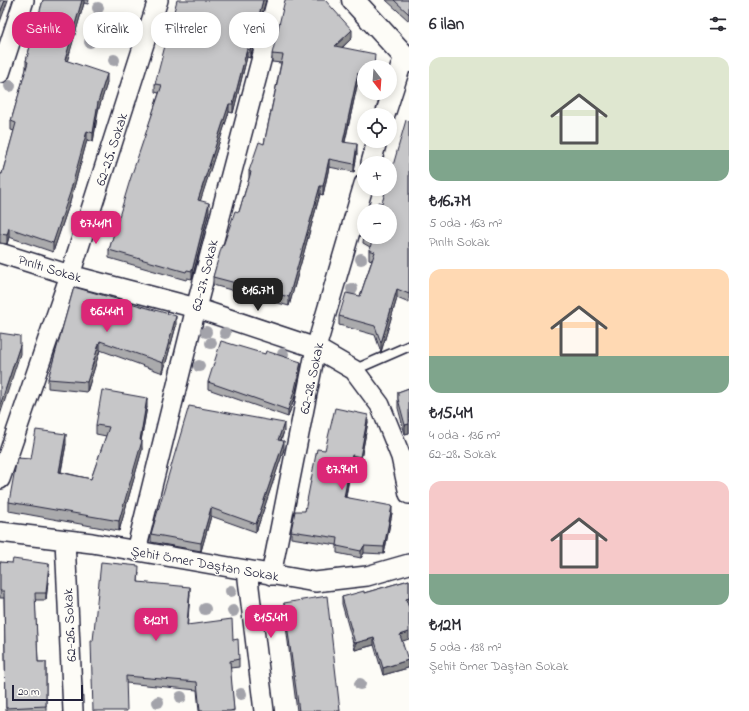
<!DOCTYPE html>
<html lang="tr">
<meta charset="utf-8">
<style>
body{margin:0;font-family:"Indie Flower",sans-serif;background:#f7f7f7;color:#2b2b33;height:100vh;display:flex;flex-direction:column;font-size:15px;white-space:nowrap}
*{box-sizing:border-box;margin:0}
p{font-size:13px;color:#7c7c81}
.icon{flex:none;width:22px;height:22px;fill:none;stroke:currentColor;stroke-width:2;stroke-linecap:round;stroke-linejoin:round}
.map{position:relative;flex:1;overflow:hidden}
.panel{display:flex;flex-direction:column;background:#fff;width:340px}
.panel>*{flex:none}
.banner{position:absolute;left:12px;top:12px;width:337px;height:36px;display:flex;gap:8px}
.needle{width:26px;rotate:163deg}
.fabs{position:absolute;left:357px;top:60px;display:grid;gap:8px}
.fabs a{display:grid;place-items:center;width:40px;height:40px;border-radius:50%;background:#fff;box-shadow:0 2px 10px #0003;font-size:20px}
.scale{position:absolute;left:12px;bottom:10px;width:71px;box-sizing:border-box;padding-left:4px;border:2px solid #22223b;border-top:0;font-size:11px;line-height:14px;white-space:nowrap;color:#22223b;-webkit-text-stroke:3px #fdfcf7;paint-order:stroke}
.price{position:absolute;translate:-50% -34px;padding:0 9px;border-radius:8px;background:#db2777;color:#fff;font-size:13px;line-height:26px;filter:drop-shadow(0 1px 2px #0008)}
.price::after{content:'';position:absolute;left:50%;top:24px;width:12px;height:9px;margin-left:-6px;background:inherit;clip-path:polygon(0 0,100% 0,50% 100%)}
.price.active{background:#222;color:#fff}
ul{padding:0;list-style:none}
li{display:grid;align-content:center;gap:8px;height:212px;padding:0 20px}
li span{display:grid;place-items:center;height:124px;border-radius:12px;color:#555}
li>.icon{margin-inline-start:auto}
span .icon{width:72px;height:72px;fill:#fffc;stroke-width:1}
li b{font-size:17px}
h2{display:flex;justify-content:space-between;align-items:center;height:48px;padding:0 20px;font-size:17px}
.chip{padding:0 14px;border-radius:16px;background:#fff;box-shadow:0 2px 10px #0003;font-size:14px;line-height:36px}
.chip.active{background:#db2777;color:#fff}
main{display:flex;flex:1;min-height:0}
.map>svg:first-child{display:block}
</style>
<main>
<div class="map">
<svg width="409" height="711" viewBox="0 0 409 711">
<rect width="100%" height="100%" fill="#fdfcf7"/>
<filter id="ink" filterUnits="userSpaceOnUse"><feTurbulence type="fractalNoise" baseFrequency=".025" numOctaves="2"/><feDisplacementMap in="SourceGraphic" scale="8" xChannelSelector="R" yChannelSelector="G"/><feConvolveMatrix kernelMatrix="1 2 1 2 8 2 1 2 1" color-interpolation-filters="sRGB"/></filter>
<g filter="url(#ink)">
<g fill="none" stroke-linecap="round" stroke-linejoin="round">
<defs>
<path id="service" d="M354 370 409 346"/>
<path id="minor" d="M0 73 24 0
M385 115 404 56
M371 163 377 141
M0 253 70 275 196 308 316 348 354 370 380 405 401 457 409 494
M0 479 70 275 158 0
M0 532 92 543 315 582 367 576 409 564
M65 540 73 711
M136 551 196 308 277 0
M247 571 264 711
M271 575 316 348 364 184"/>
<path id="tertiary" d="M353 0 409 61"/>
</defs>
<!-- service casing -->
<use href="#service" stroke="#22223b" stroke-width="12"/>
<!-- minor casing -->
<use href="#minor" stroke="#22223b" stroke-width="22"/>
<!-- tertiary casing -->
<use href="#tertiary" stroke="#22223b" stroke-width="25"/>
<!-- service -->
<use href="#service" stroke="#fdfcf7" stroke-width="9"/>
<!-- minor -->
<use href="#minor" stroke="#fdfcf7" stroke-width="19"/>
<!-- tertiary -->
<use href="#tertiary" stroke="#fdfcf7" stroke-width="22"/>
</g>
<!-- trees -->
<g fill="#a3a3aa">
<circle cx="98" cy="8" r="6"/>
<circle cx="94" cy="29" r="6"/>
<circle cx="118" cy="40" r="6"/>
<circle cx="90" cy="42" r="6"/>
<circle cx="114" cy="60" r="6"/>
<circle cx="10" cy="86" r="6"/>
<circle cx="361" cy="259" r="6"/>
<circle cx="352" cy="289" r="6"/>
<circle cx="206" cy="332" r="6"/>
<circle cx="225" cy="333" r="6"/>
<circle cx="211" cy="343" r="6"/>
<circle cx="283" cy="354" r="6"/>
<circle cx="199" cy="366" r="6"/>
<circle cx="231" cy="591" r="6"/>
<circle cx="205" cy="609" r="6"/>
<circle cx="233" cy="611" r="6"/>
<circle cx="360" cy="684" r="6"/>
<circle cx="241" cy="694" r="6"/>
<circle cx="181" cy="697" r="6"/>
<circle cx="158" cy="702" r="6"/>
</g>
<!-- wall -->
<path fill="#aaaaac" stroke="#22223b" d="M43 0H89L88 4 84 3 67 61 107 83 98 111 93 142 87 140 70 202 53 252 9 237 7 244 0 243V174H2L14 131 11 130V121L26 70V61Z
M266 0 250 58 247 57 233 113 229 112 200 201 209 211 192 279 187 278 186 280 109 258V250L159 93 155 92V84Z
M386 0H409V21Z
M352 38 342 48 375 63 364 67V82L358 81 345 142 357 153 354 172 329 167 323 195 320 194 289 306 213 285V277L223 246 239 212 249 178V171L264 144 281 63 272 62V54Z
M409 121V303L397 298 381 352 375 335 339 325V316L360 296 372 260 369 259V250L370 247 363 243 364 233V237H390L382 203Z
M74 287 176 326 163 373 100 350 87 392 48 388V379Z
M265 354 301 369 295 396 288 417 208 389V382Z
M409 388V433L405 434 398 408V392Z
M147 407 141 441 142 450 119 531 9 511V502L31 459 66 444 61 472 91 479 106 436 96 434V425Z
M368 422 360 464 352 462 346 497 392 513 384 554 364 553 361 558 337 553V545L291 538V531L305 511 325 450Z
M284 431 281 441 284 449 256 532 211 516 201 551 151 542V534Z
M0 562 49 571 46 600H35L38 662H46V711H6L4 598H0Z
M139 573 138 582 190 594 187 625 233 640 239 659V667L230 668 234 711H199L197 690 126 683 93 641Z
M409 580V605H408L402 641 408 668 383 675 374 645 355 650 342 604V597L364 593Z
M284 603 340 711H297L284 611Z"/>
<!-- shaded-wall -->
<path fill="#8b8b8c" stroke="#22223b" d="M5 0H8L0 22V13Z
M82 0H84V3L65 69V60Z
M263 0H266L250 58V50Z
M352 30V38L335 54V46Z
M247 49V57L233 113V104Z
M358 73V81L343 150V142Z
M107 74V83L98 111 93 142V133L98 102Z
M229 104V112L198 208V200Z
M87 131V140L70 202 53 252V243Z
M357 144V153L354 172V164Z
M329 159V167L323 195V186Z
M320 186V194L289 306V297Z
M209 203V211L192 279V271Z
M9 228V237L7 244V235Z
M397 289V298L381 352V343Z
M176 316V326L163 373V363Z
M100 341V350L87 392V382Z
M20 345V354L0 415V406Z
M301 362V369L295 396 288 417V410Z
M147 398V407L140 446 142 441V450L119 531V521L140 440Z
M368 415V422L360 464V457Z
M284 423V431L278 448V440Z
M409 424V433L405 434V425Z
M66 434V444L59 481V472Z
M284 441V449L256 532V524Z
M352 455V462L344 504V497Z
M392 506V513L384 554V547Z
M211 508V516L201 551V543Z
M364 546V553L361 558V551Z
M49 564V571L46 600V593Z
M190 587V594L187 632V625Z
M409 598V605L406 606V599Z
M409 632V639L400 642V635Z
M374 638V645L355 650V643Z
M408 660V668L383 675V668Z"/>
<!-- building -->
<path fill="#c6c6c8" stroke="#22223b" d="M0 0H5L0 13Z
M43 0H82L65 60 107 74 98 102 93 133 87 131 70 193 53 243 9 228 7 235 0 234V174H2L16 123 11 121 28 62 26 61Z
M177 0H263L250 50 247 49 233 104H229L198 200 209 203 192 271 187 270 186 272 109 250 130 180 162 85 155 84Z
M285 0H325L352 30 335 46 375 54 374 67H364V74L358 73 343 142 357 144 354 164 329 159 323 186H320L289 297 213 277 222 245 223 246 235 211 239 212 251 172 249 171 259 142 264 144 283 55 272 54Z
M394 0H409V14Z
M406 120 409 121V294L397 289 381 343 375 326 339 316 346 293 360 296 375 252 369 250 373 239 369 237H390V211H374L378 202 382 203 386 189H390V176Z
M74 287 176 316 163 363 100 341 87 382 48 379Z
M0 333 20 336V345L0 406Z
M221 341 265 354 266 351 301 362 295 389 288 410 208 382Z
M409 388V424L405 425 398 399V392Z
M102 390 147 398 140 440 142 441 119 521 9 502 17 458 31 459 36 430 66 434 59 472 91 479 109 427 96 425Z
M189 406 284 423 278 440 284 441 256 524 211 508 201 543 151 534Z
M335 408 368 415 360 457 352 455 344 497 392 506 384 547 364 546 361 551 337 546 338 538 291 531 295 511H305L317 449 325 450Z
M13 559 49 564 46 593H35L38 662H46V706L6 708 4 591H0V562L12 563Z
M101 562 139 566 138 582 190 587 187 625 232 619 233 640 238 639 239 659 230 661 234 710 230 711H200L197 682 126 676 127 711H93L91 641H93Z
M409 580V598L406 599 409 608V632L400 635 408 660 383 668 374 638 355 643 342 597 364 591V593Z
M327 596 340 711H299L284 603Z"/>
</g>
<g text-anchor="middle" stroke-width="3" stroke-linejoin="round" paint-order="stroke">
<!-- street labels -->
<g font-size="14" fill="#22223b" stroke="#fdfcf7">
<text transform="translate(111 149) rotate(-72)" y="5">62-25. Sokak</text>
<text transform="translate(50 268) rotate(17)" y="5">Pırıltı Sokak</text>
<text transform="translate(204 275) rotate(-76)" y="5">62-27. Sokak</text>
<text transform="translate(311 378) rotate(-78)" y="5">62-28. Sokak</text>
<text transform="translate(205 563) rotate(10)" y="5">Şehit Ömer Daştan Sokak</text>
<text transform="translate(69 625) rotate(-93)" y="5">62-26. Sokak</text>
</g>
</g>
</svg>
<div class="fabs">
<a><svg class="needle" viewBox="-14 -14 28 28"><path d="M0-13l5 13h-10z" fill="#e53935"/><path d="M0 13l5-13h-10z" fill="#7c7c81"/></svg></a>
<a><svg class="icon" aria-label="locate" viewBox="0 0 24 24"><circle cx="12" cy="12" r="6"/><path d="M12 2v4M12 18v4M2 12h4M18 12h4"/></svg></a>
<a>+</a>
<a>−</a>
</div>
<div class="scale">20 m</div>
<b class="price" style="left:96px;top:245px">₺7.41M</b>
<b class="price active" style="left:258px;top:312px">₺16.7M</b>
<b class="price" style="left:107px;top:333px">₺6.44M</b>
<b class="price" style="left:342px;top:491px">₺7.94M</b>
<b class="price" style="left:271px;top:639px">₺15.4M</b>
<b class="price" style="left:156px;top:642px">₺12M</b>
<div class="banner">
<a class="chip active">Satılık</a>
<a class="chip">Kiralık</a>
<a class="chip">Filtreler</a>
<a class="chip">Yeni</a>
</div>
</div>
<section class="panel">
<h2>6 ilan<svg class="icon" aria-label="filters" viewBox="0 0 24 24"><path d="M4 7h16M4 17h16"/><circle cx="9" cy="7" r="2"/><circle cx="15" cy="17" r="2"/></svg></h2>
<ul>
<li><span style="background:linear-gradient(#dfe7d0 75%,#7fa58c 0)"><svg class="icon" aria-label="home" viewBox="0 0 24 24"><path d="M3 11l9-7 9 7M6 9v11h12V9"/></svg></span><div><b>₺16.7M</b><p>5 oda · 163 m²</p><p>Pırıltı Sokak</p></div></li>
<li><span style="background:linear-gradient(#ffd9b3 70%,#7fa58c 0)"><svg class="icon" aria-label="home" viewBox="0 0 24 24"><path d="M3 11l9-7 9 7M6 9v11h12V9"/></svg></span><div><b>₺15.4M</b><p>4 oda · 136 m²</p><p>62-28. Sokak</p></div></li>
<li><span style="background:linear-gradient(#f6c9c9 75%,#7fa58c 0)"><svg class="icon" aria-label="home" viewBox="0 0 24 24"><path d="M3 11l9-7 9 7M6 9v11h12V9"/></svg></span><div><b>₺12M</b><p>5 oda · 138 m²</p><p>Şehit Ömer Daştan Sokak</p></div></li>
</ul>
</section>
</main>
